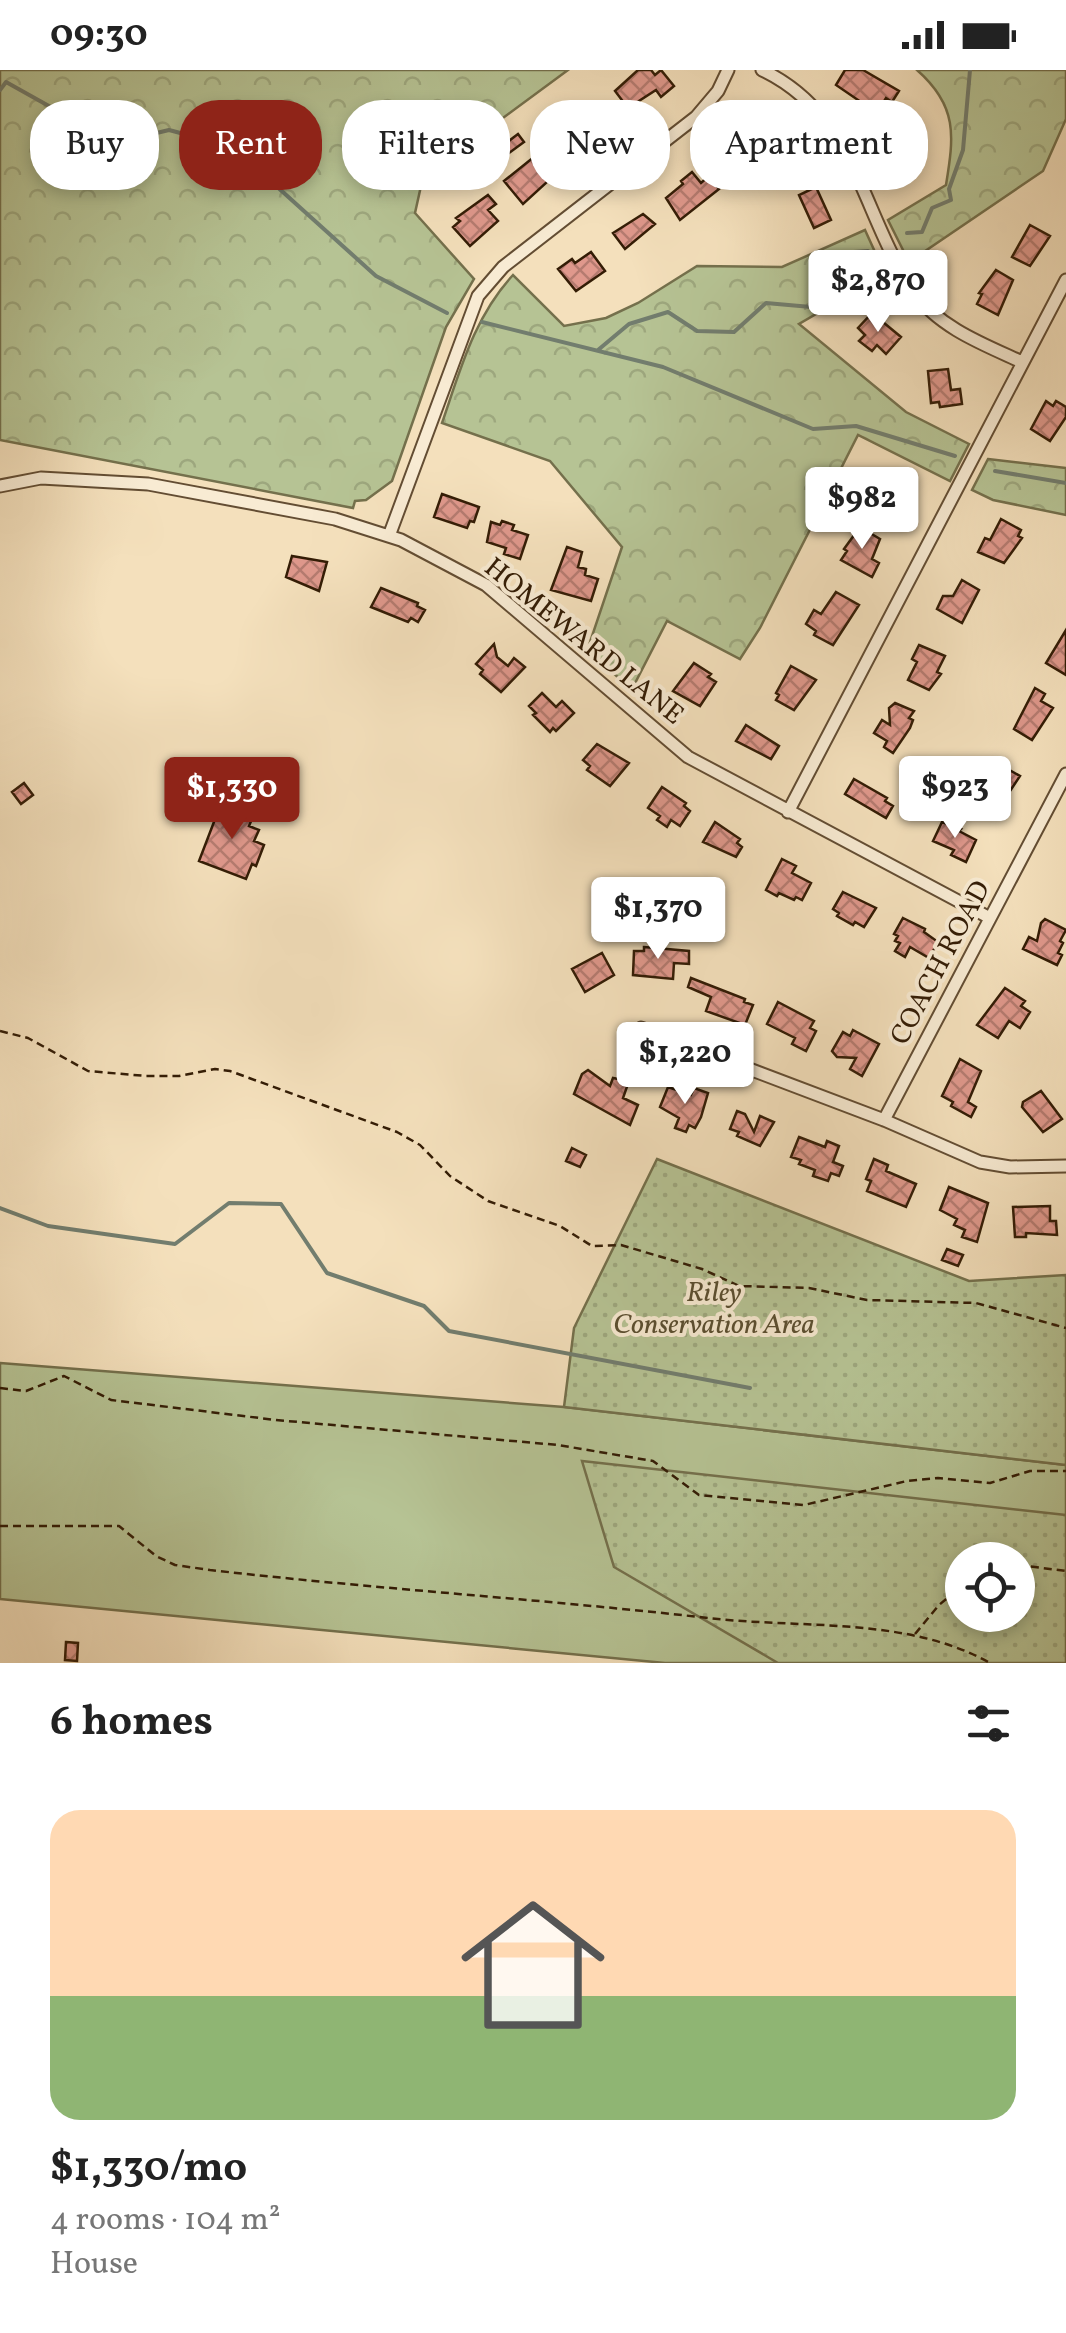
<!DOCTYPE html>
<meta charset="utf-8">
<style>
body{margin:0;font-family:Vollkorn,serif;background:#f6f6f6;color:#222;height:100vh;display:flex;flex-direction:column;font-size:38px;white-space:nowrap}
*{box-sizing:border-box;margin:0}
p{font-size:32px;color:#767676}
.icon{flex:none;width:55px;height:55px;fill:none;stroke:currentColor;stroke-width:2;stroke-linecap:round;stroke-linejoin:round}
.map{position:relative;height:1593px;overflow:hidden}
.details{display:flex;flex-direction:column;background:#fff;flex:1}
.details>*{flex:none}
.hud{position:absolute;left:30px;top:30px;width:1008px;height:90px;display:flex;gap:20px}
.fabs{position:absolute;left:945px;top:1472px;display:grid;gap:20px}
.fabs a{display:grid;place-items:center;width:90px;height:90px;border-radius:50%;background:#fff;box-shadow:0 5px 15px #0003;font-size:50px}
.price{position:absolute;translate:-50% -85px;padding:0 22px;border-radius:10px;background:#fff;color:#222;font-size:32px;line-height:65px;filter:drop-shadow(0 2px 5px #0008)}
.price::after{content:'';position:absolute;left:50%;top:60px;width:30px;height:22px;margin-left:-15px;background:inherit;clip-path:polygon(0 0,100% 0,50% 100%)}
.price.on{background:#8f2418;color:#fff}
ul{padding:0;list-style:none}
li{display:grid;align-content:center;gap:20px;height:530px;padding:0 50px}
li span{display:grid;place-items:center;height:310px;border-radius:30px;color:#555}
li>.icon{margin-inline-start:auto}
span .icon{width:180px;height:180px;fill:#fffc;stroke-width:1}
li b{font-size:42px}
h2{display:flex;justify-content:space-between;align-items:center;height:120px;padding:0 50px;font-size:42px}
.tag{padding:0 35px;border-radius:40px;background:#fff;box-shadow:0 5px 15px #0003;font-size:35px;line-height:90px}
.tag.on{background:#8f2418;color:#fff}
.status{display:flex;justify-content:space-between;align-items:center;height:70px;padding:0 50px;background:#fff;direction:ltr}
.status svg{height:28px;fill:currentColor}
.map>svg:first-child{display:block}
</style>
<div class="status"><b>09:30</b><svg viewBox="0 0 49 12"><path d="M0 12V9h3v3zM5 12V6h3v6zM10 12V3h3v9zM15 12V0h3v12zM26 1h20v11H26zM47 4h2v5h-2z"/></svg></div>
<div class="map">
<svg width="1066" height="1593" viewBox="0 0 1066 1593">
<defs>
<pattern id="forest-crowns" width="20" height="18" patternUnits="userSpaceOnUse" patternTransform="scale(2.5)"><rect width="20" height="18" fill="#b6c394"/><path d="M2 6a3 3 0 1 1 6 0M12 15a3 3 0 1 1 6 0" fill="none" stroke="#9da77e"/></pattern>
<pattern id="park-dots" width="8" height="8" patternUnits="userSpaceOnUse" patternTransform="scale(2.5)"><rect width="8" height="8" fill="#b6c394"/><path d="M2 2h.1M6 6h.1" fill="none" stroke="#9da77e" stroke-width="1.8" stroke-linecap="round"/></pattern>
<pattern id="building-cross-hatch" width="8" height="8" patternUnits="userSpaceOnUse" patternTransform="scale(2.5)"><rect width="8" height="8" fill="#df988c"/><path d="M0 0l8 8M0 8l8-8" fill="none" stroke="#b57b70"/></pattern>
</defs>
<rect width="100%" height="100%" fill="#f4e0bc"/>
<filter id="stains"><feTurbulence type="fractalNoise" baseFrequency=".002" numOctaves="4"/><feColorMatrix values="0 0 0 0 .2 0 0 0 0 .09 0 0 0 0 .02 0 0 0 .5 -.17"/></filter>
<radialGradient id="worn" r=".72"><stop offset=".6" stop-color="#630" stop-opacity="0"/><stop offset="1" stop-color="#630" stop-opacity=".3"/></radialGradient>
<!-- green -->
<path fill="#b6c394" stroke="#74704c" stroke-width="2.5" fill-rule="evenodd" d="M0 1293 564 1337 1066 1395V1593H665L0 1529ZM962 1490H1018V1545H962Z"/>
<!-- forest -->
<path fill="url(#forest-crowns)" stroke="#74704c" stroke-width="2.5" d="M0 0H568L423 107 415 143 474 209 446 257 392 411 366 430 355 431 353 438 0 370Z
M917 0H1066V49L1043 101 909 192 888 150 946 115C954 66 958 36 917 0Z
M865 160 885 204 799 254 906 342 969 374 950 411 858 365 760 558 740 589 667 551 632 619 587 581 622 477 550 391 442 353C460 301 474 247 513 205L564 256 606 248 638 233 697 196 782 197Z
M988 389 1066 398V445L993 430 972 420Z"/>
<!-- park -->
<path fill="url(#park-dots)" stroke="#74704c" stroke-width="2.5" fill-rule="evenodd" d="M657 1089 969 1211 1066 1205V1395L564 1337 574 1258Z
M582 1391 1066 1445V1593H778L614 1497ZM1018 1490V1545H962V1490Z"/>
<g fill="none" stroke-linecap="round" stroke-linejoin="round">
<!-- stream -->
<path stroke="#727d6e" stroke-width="4" d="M0 20 6 12 115 73 169 60 233 77 376 206 447 243
M907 163 922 162 932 138 951 130 949 119 963 80 970 0
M482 252 663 297 813 359 856 356 955 386
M598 280 629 254 668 242 697 261 734 262 766 233 811 237 840 183 868 181
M995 401 1066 413
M0 1138 48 1156 175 1174 229 1133 281 1134 327 1203 424 1236 449 1261 750 1318"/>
</g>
<!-- building -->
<path fill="url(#building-cross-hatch)" stroke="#331c05" stroke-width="2.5" d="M638 0H651L655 5 661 0 674 16 661 27 656 20 628 38 615 21Z
M845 0H863L899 21 892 32 886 28 877 43 836 15Z
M606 40 612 48 606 53 614 64 586 85 584 82 578 86 565 68Z
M753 41 757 47 761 44 778 67 784 63 793 76 763 98 745 75 750 71 741 50Z
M518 64 524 72 498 91 493 83Z
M905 65 921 99 903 105 901 97 895 99 884 73Z
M545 78 552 88 549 91 558 102 523 134 504 111Z
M692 102 701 113 709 106 719 119 680 150 666 128 683 114 681 111Z
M816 117 831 150 814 158 799 125Z
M488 125 496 134 488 140 498 151 470 176 453 157 460 151 456 148Z
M643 144 655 154 625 179 613 163Z
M1030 155 1050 166 1030 196 1012 187Z
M591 182 605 201 576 221 558 199 572 189 575 193Z
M996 200 1013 210 998 245 977 234 982 224 979 223Z
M872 243 901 267 886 284 877 275 872 281 859 271 865 265 858 258Z
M948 299 951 320 960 319 962 334 940 337 939 332 931 333 928 301Z
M1046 331 1053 336 1056 331 1066 337V347L1050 371 1031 359Z
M895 409 914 419 898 454 878 444 880 440 877 439 887 416 890 418Z
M442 424 479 437 474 452 470 451 467 458 434 447Z
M1001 449 1021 460 1018 466 1022 468 1004 493 978 482 985 468 990 470Z
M502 451 514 455 512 460 528 465 520 489 504 484 506 478 487 472 491 452 500 455Z
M860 457 880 469 872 489 879 493 872 507 841 490 847 481 844 479Z
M567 477 582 482 578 497 586 499 585 505 598 509 591 531 551 520Z
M292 486 327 492 319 521 286 507Z
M962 510 979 520 962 553 937 539 943 526H953Z
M381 518 418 533 417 536 425 540 418 552 411 548 408 552 371 537Z
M836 522 859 535 833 575 814 565 816 561 806 554 814 540 821 544Z
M1066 560V605L1046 593Z
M494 574 497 587 508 596 514 588 525 597 501 622 480 604 483 600 476 594Z
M919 575 945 586 937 602 941 604 929 620 908 610 917 592 912 589Z
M694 593 711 604 708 607 716 612 700 636 673 621Z
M791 596 816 610 794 640 776 630 779 625 776 623Z
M1035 618 1045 624 1041 631 1053 638 1032 670 1014 659Z
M542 623 556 637 562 631 574 643 556 661 553 658 550 662 533 645 536 643 529 636Z
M895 633 914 641 909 648 913 650 910 658 893 683 884 677 887 671 874 663 882 650 890 655 889 638Z
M746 655 779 676 771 689 736 671Z
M597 674 629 693 610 716 587 700 590 696 583 690Z
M997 693 1020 706 1000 736 982 726Z
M854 709 887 728 885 731 893 736 886 748 845 724Z
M24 713 33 725 21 734 12 722Z
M662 717 686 733 684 736 690 741 680 756 671 750 667 757 657 750 660 746 648 738Z
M222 731 254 744 249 756 259 760 254 771 264 775 256 796 252 794 246 809 199 791Z
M715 752 740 769 737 773 742 777 736 787 703 772Z
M942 752 961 759 959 761 976 770 966 792 951 785 954 780 933 771Z
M782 789 796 796 792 803 811 813 802 830 796 827 794 830 779 823 777 826 766 820Z
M843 822 876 838 864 857 855 852 853 855 837 846 839 843 833 839Z
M903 848 925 859 924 862 938 872 929 888 910 877 905 887 895 881 900 873 895 871 898 866 894 864Z
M1045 849 1066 860 1060 871 1063 873 1058 883 1062 885 1057 895 1023 879 1029 867 1037 871 1041 853Z
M644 877 689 881V894L674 893 673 909 633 905 634 881H644Z
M602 883 614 905 585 922 572 899Z
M691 908 745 929 744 932 753 935 745 955 706 941 711 927 688 917Z
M1005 918 1025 931 1021 936 1030 942 1020 958 1009 951 998 968 977 955Z
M778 932 814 951 810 958 816 961 806 981 792 974 795 968 767 954Z
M853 960 879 974 862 1006 850 999 856 988 837 987 832 981 843 962 850 966Z
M960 989 981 1001 968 1032 976 1037 971 1047 951 1036 953 1032 942 1026Z
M588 1000 610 1016 613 1008 629 1011 623 1028 638 1035 630 1055 574 1024 582 1004Z
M668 1017 691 1025 694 1018 708 1023 701 1047 695 1058 689 1055 686 1062 675 1058 679 1048 660 1037Z
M1041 1021 1062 1049 1043 1062 1022 1037 1023 1032Z
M737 1041 745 1044 754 1062 760 1046 774 1052 760 1076 737 1066 739 1062 730 1059Z
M799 1067 825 1077 827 1071 839 1076 833 1092 843 1096 839 1106 831 1103 828 1111 813 1106 815 1100 799 1094 801 1090 791 1087Z
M572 1078 586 1085 580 1097 566 1091Z
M874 1089 888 1095 886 1101 916 1114 906 1137 867 1121 871 1111 866 1109Z
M949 1117 988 1133 977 1172 962 1167 965 1160 954 1155 957 1149 940 1140Z
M1050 1136V1151H1056L1057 1165 1026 1163V1167H1015L1013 1137Z
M947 1179 963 1185 958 1196 942 1190Z
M66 1572 78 1573 77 1591 65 1590Z"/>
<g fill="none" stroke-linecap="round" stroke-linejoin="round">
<defs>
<path id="minor" d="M762 0C857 45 861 145 914 222 939 258 985 275 1022 292
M0 416 41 408 148 414 335 449 401 470 486 515 688 687 990 848
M389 466 478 226 503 197 696 47 718 21 728 0
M788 742 1066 210
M641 958 884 1050 980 1092 1010 1097 1066 1096
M884 1050 1066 704"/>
</defs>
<!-- minor casing -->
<use href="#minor" stroke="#634d33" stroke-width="15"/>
<!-- path -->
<path stroke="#331c05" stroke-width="2.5" stroke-dasharray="8 5" stroke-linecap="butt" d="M0 961 28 968 88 1001 146 1006H179L215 999 230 1001 397 1062 420 1075 450 1106 488 1131 560 1156 592 1176 621 1175 702 1199 739 1216 809 1218 867 1230 976 1233 1066 1258
M0 1318 26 1321 64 1306 111 1330 276 1350 558 1375 653 1391 699 1425 804 1435 907 1411 938 1408 990 1413 1030 1401H1066
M0 1456H119L156 1486 175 1495 210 1500C376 1519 542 1529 708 1548 801 1559 906 1546 990 1593
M1018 1495 1066 1501
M915 1564 939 1535 962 1516"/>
<!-- minor -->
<use href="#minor" stroke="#f8ebd3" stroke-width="11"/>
</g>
<g text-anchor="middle" stroke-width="8" stroke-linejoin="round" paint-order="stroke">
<!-- street labels -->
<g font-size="28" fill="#331c05" stroke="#f8ebd3">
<text transform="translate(585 570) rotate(39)" y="10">HOMEWARD LANE</text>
<text transform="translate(939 892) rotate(-62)" y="10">COACH ROAD</text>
</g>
<!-- park labels -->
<g font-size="28" font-style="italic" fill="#5a4e30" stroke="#f8ebd3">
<text x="714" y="1231">Riley<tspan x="714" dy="32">Conservation Area</tspan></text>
</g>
</g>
<rect width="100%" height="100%" filter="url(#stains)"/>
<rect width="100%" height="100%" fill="url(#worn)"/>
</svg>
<div class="fabs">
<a><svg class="icon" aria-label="locate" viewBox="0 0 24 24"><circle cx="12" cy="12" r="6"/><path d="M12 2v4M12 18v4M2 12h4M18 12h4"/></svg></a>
</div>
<b class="price" style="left:878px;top:265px">$2,870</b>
<b class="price" style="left:862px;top:482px">$982</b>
<b class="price" style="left:955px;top:771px">$923</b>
<b class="price on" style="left:232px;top:772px">$1,330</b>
<b class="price" style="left:658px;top:892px">$1,370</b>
<b class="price" style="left:685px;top:1037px">$1,220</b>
<div class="hud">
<a class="tag">Buy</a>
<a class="tag on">Rent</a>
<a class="tag">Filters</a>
<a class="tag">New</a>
<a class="tag">Apartment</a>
</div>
</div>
<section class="details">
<h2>6 homes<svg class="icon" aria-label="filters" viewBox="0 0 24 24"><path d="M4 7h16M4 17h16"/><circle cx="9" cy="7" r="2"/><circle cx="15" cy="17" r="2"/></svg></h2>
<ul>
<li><span style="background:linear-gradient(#ffd9b3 60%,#8fb573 0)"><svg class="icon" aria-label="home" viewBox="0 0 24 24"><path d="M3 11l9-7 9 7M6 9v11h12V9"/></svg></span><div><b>$1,330/mo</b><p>4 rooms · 104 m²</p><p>House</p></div></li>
</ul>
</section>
